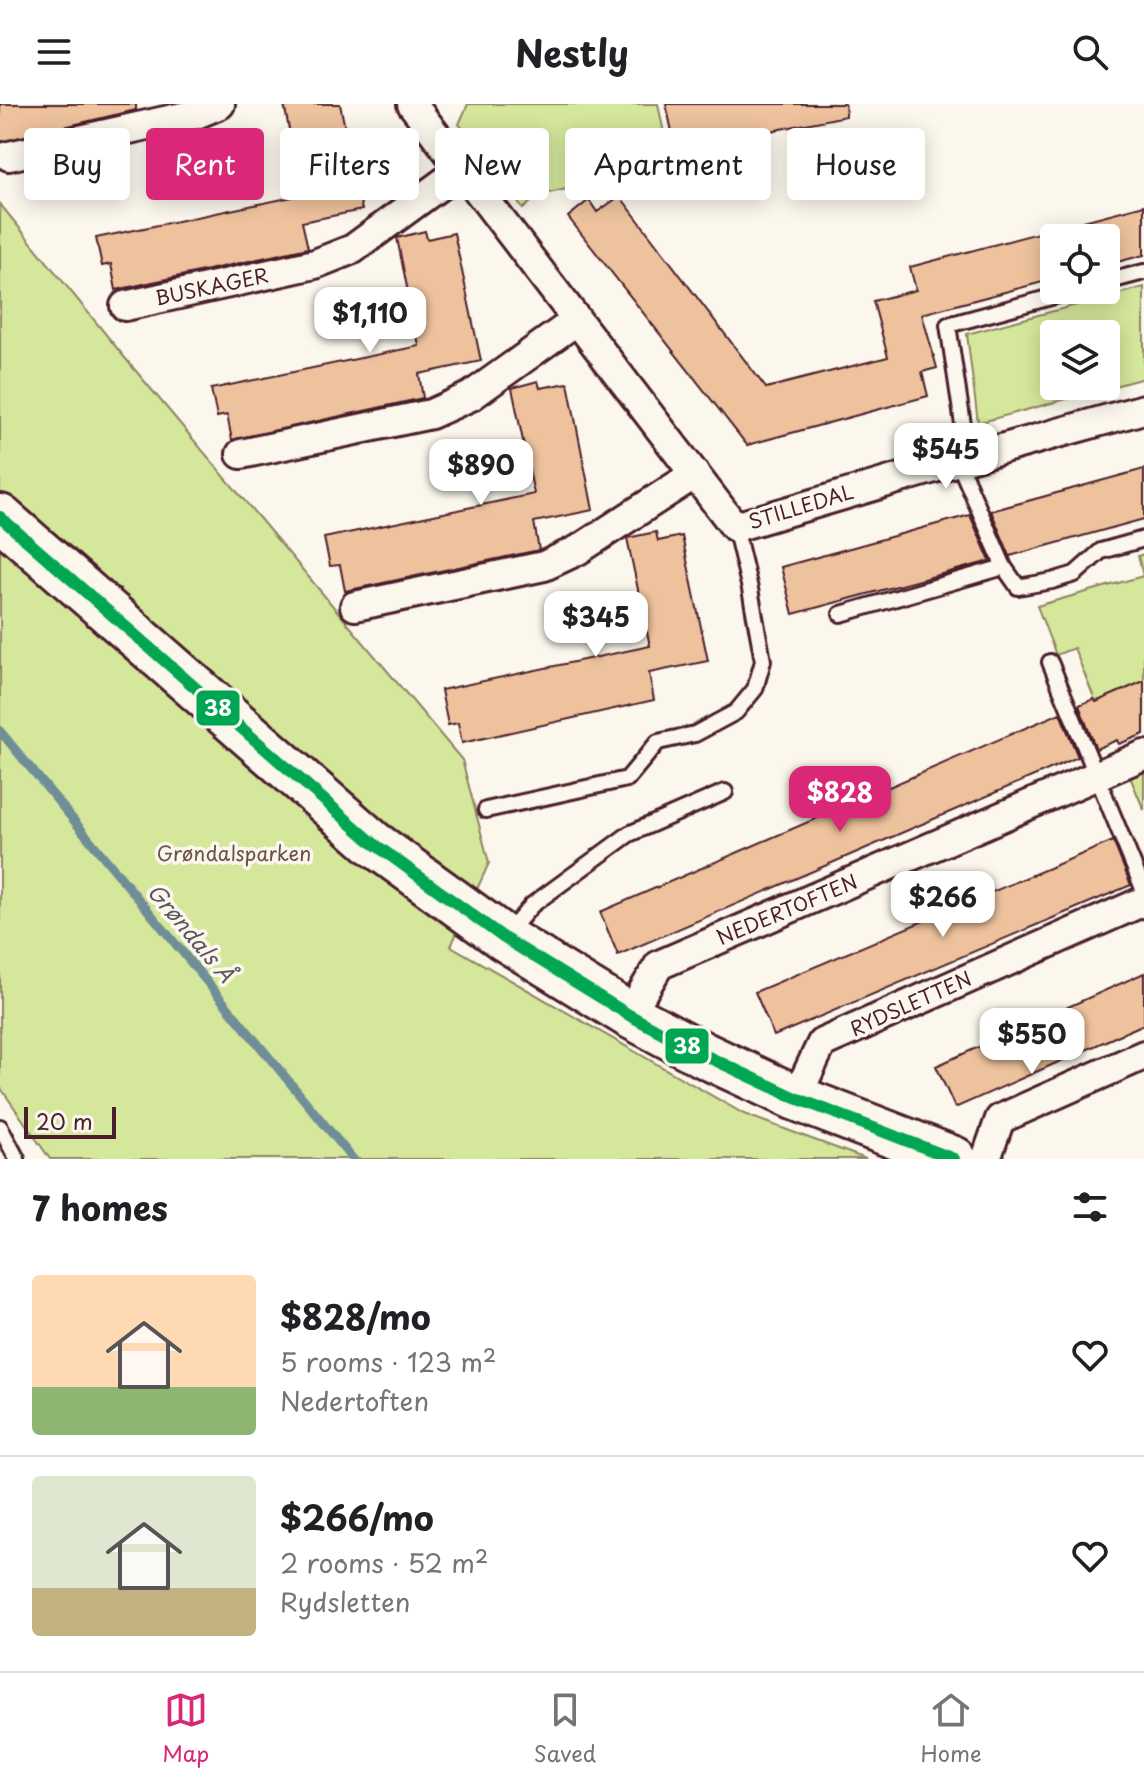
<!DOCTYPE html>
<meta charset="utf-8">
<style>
body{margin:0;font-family:"Playpen Sans",sans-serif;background:#f6f6f6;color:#202124;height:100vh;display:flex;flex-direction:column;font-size:30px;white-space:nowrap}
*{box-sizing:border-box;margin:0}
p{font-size:26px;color:#757577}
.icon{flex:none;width:44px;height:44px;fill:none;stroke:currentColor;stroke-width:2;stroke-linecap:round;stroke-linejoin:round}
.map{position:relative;height:1055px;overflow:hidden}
.drawer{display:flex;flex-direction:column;background:#fff;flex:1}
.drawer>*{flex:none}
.banner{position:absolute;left:24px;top:24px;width:1096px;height:72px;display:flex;gap:16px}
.fabs{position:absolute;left:1040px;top:120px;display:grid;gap:16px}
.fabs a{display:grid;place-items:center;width:80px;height:80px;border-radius:8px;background:#fff;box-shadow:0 4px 20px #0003;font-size:40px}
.scale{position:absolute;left:24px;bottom:20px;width:92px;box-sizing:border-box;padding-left:8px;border:4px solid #4a1f2b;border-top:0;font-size:22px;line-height:28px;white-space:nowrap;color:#4a1f2b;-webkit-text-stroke:6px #fbf7ec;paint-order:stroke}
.price{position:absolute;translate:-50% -68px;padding:0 18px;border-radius:16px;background:#fff;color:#222;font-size:26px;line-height:52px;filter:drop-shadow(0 2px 4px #0008)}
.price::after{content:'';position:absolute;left:50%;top:48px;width:24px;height:18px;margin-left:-12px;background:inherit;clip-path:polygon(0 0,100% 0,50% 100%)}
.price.current{background:#db2777;color:#fff}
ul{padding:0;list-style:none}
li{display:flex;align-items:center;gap:24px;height:200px;padding:0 32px}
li+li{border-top:2px solid #e0e0e0}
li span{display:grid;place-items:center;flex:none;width:224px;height:160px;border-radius:8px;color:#555}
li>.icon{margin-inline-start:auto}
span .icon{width:96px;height:96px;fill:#fffc;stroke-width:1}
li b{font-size:34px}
h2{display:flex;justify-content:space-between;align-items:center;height:96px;padding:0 32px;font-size:34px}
.pill{padding:0 28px;border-radius:8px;background:#fff;box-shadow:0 4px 20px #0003;font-size:28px;line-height:72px}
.pill.current{background:#db2777;color:#fff}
header{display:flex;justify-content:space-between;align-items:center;height:104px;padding:0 32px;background:#fff;font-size:36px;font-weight:700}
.dock{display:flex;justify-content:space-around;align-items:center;height:112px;border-top:2px solid #e0e0e0;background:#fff;font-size:22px;color:#757577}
.dock a{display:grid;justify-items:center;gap:4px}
.dock .current{color:#db2777}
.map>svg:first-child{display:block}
</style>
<header><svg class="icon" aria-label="menu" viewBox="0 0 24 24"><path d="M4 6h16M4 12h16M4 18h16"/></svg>Nestly<svg class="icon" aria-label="search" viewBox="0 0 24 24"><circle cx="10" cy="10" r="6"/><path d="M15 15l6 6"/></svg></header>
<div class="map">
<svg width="1144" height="1055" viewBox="0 0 1144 1055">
<rect width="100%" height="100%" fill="#fbf7ec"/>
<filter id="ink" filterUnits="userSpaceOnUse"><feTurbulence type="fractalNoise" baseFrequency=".0125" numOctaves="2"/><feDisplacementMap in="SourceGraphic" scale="16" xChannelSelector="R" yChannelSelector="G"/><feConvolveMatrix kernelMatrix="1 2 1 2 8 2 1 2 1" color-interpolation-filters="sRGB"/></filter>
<g filter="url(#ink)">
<!-- green -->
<path fill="#d4e79b" stroke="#8f8363" stroke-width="2" fill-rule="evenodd" d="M468 0H658L671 63 539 91 523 105 459 20Z
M0 100 125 254 462 656 489 759 451 842 744 1010 866 1055H50L0 983Z
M1144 183V274L978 319 967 230ZM1106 230V282H1054V230Z
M1144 450V577L1100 596H1095L1074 544 1056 551 1037 502 1143 472 1138 452Z
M1144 667V706L1130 673Z"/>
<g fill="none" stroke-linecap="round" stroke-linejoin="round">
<!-- stream -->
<path stroke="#6f8e97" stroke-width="9" d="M0 627 353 1055"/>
</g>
<!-- building -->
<path fill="#eec29d" stroke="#4a1f2b" stroke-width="2" d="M0 0H136V6L0 38Z
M284 0H340L362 106 302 118 308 144 116 186 111 160 102 162 96 134 302 91Z
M666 0H845L846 12 676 46Z
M620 92 766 284 888 253 873 197 916 186 910 163 1144 101V151L1106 161V134H1054V175L922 210 937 264 922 268 928 292 747 341 568 113 589 96 597 108Z
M425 127 427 135 454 129 481 257 419 270 423 294 232 336 227 311 217 313 211 285 419 242 397 134Z
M538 277 540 284 568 279 593 406 534 418 539 446 345 487 340 461 330 462 324 434 534 390 512 284Z
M1144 365V415L1010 452 991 407Z
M970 411 990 457 793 510 781 463Z
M656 428 658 437 682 432 708 557 649 569 654 596 462 639 458 619 448 621 441 586 650 542 627 434Z
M1144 577V630L1119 640 1117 636 1096 645 1079 601 1094 595 1096 598Z
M1060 609 1078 653 618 851 600 808Z
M1113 737 1131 781 774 932 755 888Z
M1144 869V920L955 1004 936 962Z"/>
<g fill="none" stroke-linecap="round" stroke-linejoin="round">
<defs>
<path id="service" d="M1106 178 1144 168
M968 354 948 221 1077 186
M958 357 1004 463 1018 483 1052 477 1075 470 1101 447 1144 435
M841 510 1004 463
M1050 558 1144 787
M486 706 627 675 658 638 695 630 736 608 755 585 763 557 750 485 735 423
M507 830 532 801 629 730 725 688
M0 1023 17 1055"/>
<path id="minor" d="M412 0 735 423 958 357 1144 305
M9 52 196 10 220 0
M125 202 315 160 353 145 462 65
M241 350 431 310 471 292 577 216
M355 502 544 462 578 446 695 370
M629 911 659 861 1144 651
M796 994 822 939 1144 797
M986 1055 1000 1015 1144 951"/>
<path id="primary" d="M0 413 373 739 504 834 629 911 704 951 796 994 954 1055"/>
</defs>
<!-- service casing -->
<use href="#service" stroke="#4a1f2b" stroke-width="20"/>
<!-- minor casing -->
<use href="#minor" stroke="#4a1f2b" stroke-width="34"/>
<!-- primary casing -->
<use href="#primary" stroke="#4a1f2b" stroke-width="50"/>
<!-- service -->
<use href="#service" stroke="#fbf7ec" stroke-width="14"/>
<!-- minor -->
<use href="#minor" stroke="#fbf7ec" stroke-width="28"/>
<!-- primary -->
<use href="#primary" stroke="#fbf7ec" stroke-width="44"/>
<defs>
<path id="bus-1" d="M0 413 373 739 504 834 629 911 704 951 796 994 954 1055"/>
</defs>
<!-- bus-1 casing -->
<use href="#bus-1" stroke="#fbf7ec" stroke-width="18"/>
<!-- bus-1 -->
<use href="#bus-1" stroke="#00a651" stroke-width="12"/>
</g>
</g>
<g text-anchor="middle" stroke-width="7" stroke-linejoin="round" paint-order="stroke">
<!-- street labels -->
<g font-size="20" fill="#4a1f2b" stroke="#fbf7ec">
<text transform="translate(212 183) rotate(-12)" y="7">BUSKAGER</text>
<text transform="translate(801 403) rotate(-17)" y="7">STILLEDAL</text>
<text transform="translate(787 806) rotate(-23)" y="7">NEDERTOFTEN</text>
<text transform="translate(911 900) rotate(-24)" y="7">RYDSLETTEN</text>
</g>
<!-- park labels -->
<g font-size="20" fill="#6c5147" stroke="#fbf7ec">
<text x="234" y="757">Grøndalsparken</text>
</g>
<!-- water labels -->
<g font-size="22" font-style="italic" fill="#5c5661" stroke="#fbf7ec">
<text transform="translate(191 829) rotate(50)" y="8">Grøndals Å</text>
</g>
</g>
<g stroke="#fbf7ec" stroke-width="3">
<rect x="195" y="585" width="46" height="38" rx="8" fill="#00a651"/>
<rect x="664" y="923" width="46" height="38" rx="8" fill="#00a651"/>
</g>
<g font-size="22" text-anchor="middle" font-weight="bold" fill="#fff">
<text x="218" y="612">38</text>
<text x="687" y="950">38</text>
</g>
</svg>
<div class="fabs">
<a><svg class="icon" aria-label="locate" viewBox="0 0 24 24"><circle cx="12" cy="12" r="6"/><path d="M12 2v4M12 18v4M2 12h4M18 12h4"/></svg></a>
<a><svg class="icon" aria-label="layers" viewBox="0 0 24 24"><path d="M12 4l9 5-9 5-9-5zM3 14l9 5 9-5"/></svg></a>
</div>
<div class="scale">20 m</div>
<b class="price" style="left:370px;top:251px">$1,110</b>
<b class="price" style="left:946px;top:387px">$545</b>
<b class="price" style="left:481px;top:403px">$890</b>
<b class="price" style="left:596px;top:555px">$345</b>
<b class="price current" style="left:840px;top:730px">$828</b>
<b class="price" style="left:943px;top:835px">$266</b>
<b class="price" style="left:1032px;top:972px">$550</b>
<div class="banner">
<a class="pill">Buy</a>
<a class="pill current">Rent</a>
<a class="pill">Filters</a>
<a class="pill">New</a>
<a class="pill">Apartment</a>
<a class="pill">House</a>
</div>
</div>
<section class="drawer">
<h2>7 homes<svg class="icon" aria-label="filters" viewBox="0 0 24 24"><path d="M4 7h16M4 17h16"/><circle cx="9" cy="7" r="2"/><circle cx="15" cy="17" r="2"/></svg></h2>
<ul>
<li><span style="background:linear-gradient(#ffd9b3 70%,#8fb573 0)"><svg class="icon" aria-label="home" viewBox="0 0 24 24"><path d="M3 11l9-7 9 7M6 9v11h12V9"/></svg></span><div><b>$828/mo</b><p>5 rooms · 123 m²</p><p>Nedertoften</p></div><svg class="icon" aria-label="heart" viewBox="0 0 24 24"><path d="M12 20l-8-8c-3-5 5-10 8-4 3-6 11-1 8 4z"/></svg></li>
<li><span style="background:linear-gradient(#dfe7d0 70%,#c2b280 0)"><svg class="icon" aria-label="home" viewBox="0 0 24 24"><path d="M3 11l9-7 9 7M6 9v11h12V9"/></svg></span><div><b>$266/mo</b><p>2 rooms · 52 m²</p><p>Rydsletten</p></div><svg class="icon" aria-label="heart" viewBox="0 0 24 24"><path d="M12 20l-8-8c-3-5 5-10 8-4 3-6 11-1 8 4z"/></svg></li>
</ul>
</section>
<nav class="dock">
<a class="current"><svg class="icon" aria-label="map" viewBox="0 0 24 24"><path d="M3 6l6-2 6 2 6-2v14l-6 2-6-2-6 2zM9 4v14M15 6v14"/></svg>Map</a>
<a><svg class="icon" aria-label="saved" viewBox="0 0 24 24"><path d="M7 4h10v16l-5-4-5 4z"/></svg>Saved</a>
<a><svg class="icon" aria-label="home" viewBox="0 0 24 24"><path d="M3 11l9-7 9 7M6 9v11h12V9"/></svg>Home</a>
</nav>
